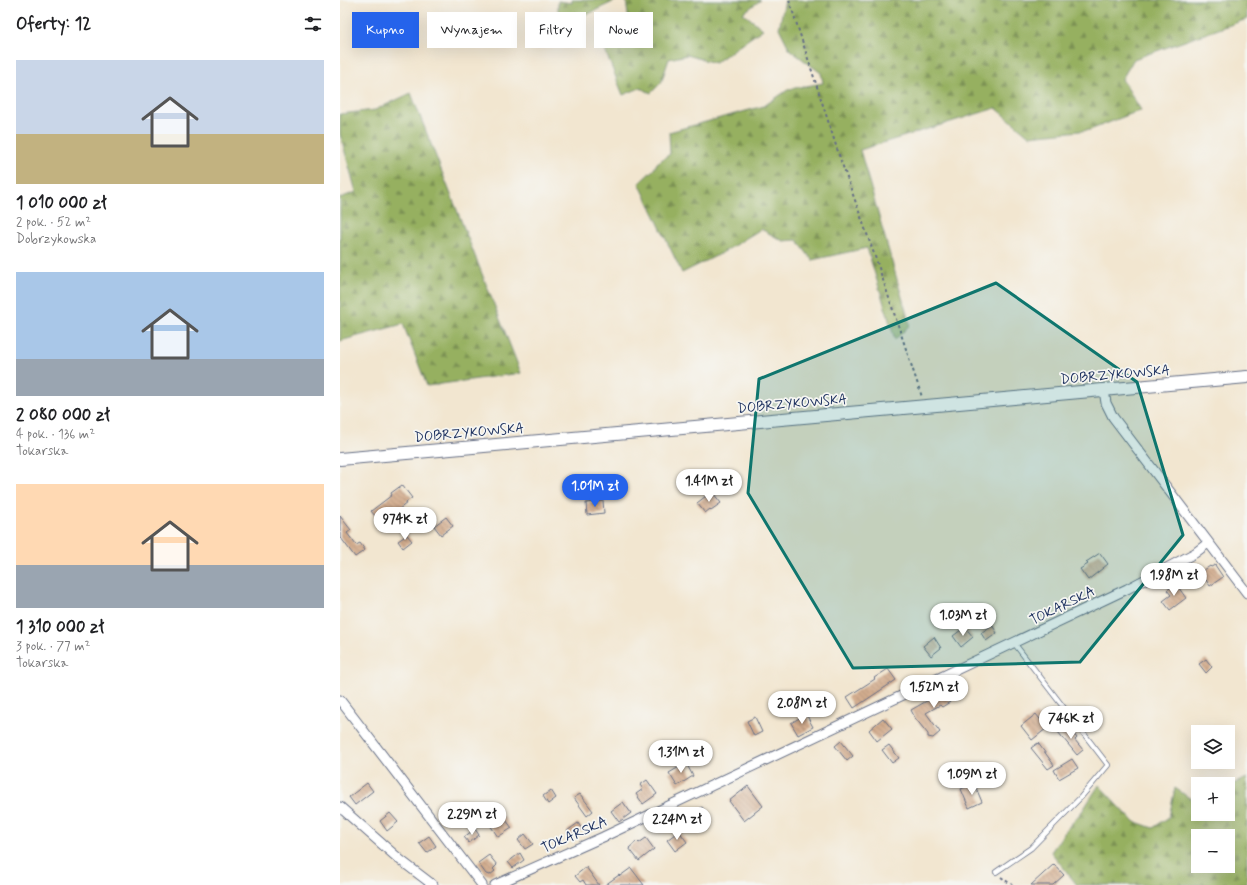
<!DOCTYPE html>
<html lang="pl">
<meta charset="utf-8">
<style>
body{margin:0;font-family:Mynerve,sans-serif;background:#f6f6f6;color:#202124;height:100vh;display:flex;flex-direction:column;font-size:15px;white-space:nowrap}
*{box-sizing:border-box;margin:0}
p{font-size:13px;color:#757577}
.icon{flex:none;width:22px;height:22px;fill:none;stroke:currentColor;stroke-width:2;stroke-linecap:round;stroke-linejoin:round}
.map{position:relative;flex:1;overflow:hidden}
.panel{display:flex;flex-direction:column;background:#fff;width:340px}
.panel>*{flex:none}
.top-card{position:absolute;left:12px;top:12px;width:380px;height:36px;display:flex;gap:8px}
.fabs{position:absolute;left:851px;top:725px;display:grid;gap:8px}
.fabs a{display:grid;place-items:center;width:44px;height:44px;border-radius:0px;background:#fff;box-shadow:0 4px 16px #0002;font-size:20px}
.price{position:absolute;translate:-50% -34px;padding:0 9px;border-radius:14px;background:#fff;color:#222;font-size:13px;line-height:26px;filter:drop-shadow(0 1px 2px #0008)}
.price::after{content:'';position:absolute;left:50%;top:24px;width:12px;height:9px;margin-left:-6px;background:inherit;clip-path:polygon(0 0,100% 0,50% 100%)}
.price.current{background:#2563eb;color:#fff}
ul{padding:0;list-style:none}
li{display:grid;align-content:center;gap:8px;height:212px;padding:0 16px}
li span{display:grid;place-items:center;height:124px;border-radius:0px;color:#555}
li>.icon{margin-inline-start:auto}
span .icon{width:72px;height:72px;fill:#fffc;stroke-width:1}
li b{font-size:17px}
h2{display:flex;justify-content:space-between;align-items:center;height:48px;padding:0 16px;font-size:17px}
.tag{padding:0 14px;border-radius:0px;background:#fff;box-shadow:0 4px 16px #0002;font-size:14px;line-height:36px}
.tag.current{background:#2563eb;color:#fff}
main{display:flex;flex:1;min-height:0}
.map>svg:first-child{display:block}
</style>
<main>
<section class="panel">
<h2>Oferty: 12<svg class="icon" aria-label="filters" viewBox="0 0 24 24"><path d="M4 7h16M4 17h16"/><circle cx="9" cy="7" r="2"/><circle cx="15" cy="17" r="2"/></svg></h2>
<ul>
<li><span style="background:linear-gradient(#c9d6e8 60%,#c2b280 0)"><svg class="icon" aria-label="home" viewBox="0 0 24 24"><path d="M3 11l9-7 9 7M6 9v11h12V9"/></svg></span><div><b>1 010 000 zł</b><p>2 pok. · 52 m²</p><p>Dobrzykowska</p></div></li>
<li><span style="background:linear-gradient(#a9c7e8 70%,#9aa5b1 0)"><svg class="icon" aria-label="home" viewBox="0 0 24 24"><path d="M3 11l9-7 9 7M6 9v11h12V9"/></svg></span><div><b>2 080 000 zł</b><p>4 pok. · 136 m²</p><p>Tokarska</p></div></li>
<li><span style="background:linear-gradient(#ffd9b3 65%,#9aa5b1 0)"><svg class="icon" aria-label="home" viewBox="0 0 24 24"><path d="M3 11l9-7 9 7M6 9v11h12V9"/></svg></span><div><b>1 310 000 zł</b><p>3 pok. · 77 m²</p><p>Tokarska</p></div></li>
</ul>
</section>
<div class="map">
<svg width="907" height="885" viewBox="0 0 907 885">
<defs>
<pattern id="forest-firs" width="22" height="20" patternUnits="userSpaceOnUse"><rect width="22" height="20" fill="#96b061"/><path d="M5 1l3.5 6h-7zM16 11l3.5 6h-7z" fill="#7a9053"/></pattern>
<pattern id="building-back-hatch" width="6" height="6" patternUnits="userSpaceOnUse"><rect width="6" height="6" fill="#d3ad8f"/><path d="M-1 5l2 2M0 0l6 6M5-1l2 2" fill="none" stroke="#aa8d78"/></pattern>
</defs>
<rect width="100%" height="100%" fill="#f6f6f2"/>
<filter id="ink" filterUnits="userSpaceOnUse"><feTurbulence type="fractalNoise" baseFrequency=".025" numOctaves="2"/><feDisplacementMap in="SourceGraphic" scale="8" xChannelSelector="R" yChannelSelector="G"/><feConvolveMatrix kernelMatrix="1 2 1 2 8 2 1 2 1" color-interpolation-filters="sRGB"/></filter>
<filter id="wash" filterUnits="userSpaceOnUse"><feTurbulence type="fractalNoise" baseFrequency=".012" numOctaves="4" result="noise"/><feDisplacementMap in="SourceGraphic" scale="16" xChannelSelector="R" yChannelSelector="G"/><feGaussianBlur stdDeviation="0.9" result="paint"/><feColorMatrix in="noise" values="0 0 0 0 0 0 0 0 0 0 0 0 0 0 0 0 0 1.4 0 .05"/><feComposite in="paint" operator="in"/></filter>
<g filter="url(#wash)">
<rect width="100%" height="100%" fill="#f2e6d0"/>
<!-- forest -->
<path fill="url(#forest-firs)" stroke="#587060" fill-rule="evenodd" d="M232 0H277L250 13 218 20V1L232 3Z
M286 0H421L403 13 423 29 375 63 347 55 329 59 321 83 311 93 300 88 283 95 264 48 273 35 289 23Z
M445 0H907V19L794 59 782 79 801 110 750 130 689 136 656 108 520 150 570 325 555 340 527 248 472 260 457 240 443 241 421 229 382 253 342 273 299 183 314 169 317 163 330 154 329 132 424 106 449 89 483 83 481 73 450 50 439 28Z
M71 93 181 373 87 386 63 324 0 341V198L16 192 0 134V114L35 110Z
M907 778V885H737L711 852 726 830 743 810 759 785 793 821 813 828 829 817 835 788 854 801 858 799V814H888V786ZM858 836H888V866H858Z"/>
<g id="blocks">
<!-- building -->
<path fill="url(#building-back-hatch)" d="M62 485 72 498 66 502 67 503 41 523 31 511 52 495 51 493Z
M373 493 381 503 371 510 370 509 365 513 357 503 366 496 368 497Z
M263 501 264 513 247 515 246 503Z
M0 516 11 530 7 533 16 545 20 543 25 550 15 557 1 538 0 539Z
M106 517 113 526 101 535 94 526Z
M67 535 72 541 63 548 58 541Z
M760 553 768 564 748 580 740 569 748 564 746 562Z
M850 564 858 574 870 566 871 567 875 565 883 577 870 586 866 580 857 586 843 568Z
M836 584 846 598 830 610 823 601 831 595 827 590Z
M652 625 657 633 646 641 641 633Z
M625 627 633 637 621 647 613 636Z
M594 637 601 648 591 656 583 646Z
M866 659 872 667 866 673 859 664Z
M548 669 556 680 514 708 507 697 535 679 534 678Z
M616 682 622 690 608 699 610 702 602 707 600 705 586 713 600 732 593 738 588 737V734L575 718 571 710 599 694 597 692Z
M466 714 473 727 458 735 451 723Z
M696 714 707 728 692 740 681 726Z
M415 717 422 732 414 736 407 721Z
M543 718 552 729 537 741 529 730Z
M726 725 737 738 735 740 743 750 737 755 718 732Z
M501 741 513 756 507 761 495 746Z
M698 743 714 765 708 769 691 748Z
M549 745 559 758 552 763 542 750Z
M732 759 738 768 719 779 714 770Z
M346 763 353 776 337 786 329 773Z
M307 780 317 794 303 804 296 794 303 789 300 785Z
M27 783 33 791 15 805 9 797Z
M634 783 642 802 629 808 621 789Z
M408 786 423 806 404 821 389 801Z
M211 790 216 798 208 804 203 796Z
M240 794 253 811 247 816 234 798Z
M283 802 291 813 279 822 271 811Z
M362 807 369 819 355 827 348 815Z
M50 813 58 822 47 831 40 821Z
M163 816 172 828 158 837 150 825Z
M238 823 242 829 231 837 227 831Z
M135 829 139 835 129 843 124 837Z
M339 831 347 842 335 851 327 840Z
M185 834 193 844 185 849 178 840Z
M89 836 96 846 87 853 79 843Z
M306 838 314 849 299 861 289 848 297 841 299 843Z
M180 853 184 860 173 868 168 862Z
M149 855 157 865 153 869 155 871 150 875 146 874 138 863Z
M714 864 724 875 713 885H691Z
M246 867 259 885H246L243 880 240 882 235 876Z
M291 868 304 885H265L279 875 280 876Z"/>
</g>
</g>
<g filter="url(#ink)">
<use href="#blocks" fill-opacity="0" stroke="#666f86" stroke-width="1"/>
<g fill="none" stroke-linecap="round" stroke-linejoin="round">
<defs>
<path id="service" d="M656 872 691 848 741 797 768 765 674 643"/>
<path id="minor" d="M764 390 766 403 773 417 907 593
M0 700 142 885
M0 807 59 859 93 885
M155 885 263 837 787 589 855 553 868 543"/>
<path id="secondary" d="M0 459 907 377"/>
</defs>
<!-- service casing -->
<use href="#service" stroke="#666f86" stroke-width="6"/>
<!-- minor casing -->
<use href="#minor" stroke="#666f86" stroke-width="11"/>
<!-- secondary casing -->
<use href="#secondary" stroke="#666f86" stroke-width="14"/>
<!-- path -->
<path stroke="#666f86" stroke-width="2" stroke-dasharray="3 3" stroke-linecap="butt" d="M449 0 501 161 538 265 582 397
M661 877 672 885"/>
<!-- service -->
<use href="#service" stroke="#fff" stroke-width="4.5"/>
<!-- minor -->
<use href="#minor" stroke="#fff" stroke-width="9"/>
<!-- secondary -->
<use href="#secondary" stroke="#fff" stroke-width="12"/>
</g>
</g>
<!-- marked area -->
<path fill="#0f766e" fill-opacity="0.2" stroke="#0f766e" stroke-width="3" stroke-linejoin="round" d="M656 283 797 382 843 535 740 662 513 668 408 493 419 379Z"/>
<g text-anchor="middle" stroke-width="3.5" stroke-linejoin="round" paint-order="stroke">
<!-- street labels -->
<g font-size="14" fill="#1b2f5e" stroke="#f6f6f2">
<text transform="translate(775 374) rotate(-5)" y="5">DOBRZYKOWSKA</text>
<text transform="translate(452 403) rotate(-5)" y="5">DOBRZYKOWSKA</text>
<text transform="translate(129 432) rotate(-5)" y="5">DOBRZYKOWSKA</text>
<text transform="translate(722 605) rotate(-26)" y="5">TOKARSKA</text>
<text transform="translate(234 834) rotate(-24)" y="5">TOKARSKA</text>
</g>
</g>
</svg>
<div class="fabs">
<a><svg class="icon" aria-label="layers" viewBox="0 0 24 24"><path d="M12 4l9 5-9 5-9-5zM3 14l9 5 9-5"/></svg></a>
<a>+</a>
<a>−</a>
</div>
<b class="price" style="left:369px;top:503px">1.41M zł</b>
<b class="price current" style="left:255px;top:508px">1.01M zł</b>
<b class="price" style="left:65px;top:541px">974K zł</b>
<b class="price" style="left:834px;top:597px">1.98M zł</b>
<b class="price" style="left:623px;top:637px">1.03M zł</b>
<b class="price" style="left:594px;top:709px">1.52M zł</b>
<b class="price" style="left:462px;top:725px">2.08M zł</b>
<b class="price" style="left:731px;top:740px">746K zł</b>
<b class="price" style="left:341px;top:774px">1.31M zł</b>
<b class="price" style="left:632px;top:796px">1.09M zł</b>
<b class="price" style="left:132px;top:836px">2.29M zł</b>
<b class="price" style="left:337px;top:841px">2.24M zł</b>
<div class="top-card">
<a class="tag current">Kupno</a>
<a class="tag">Wynajem</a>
<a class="tag">Filtry</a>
<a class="tag">Nowe</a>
</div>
</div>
</main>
